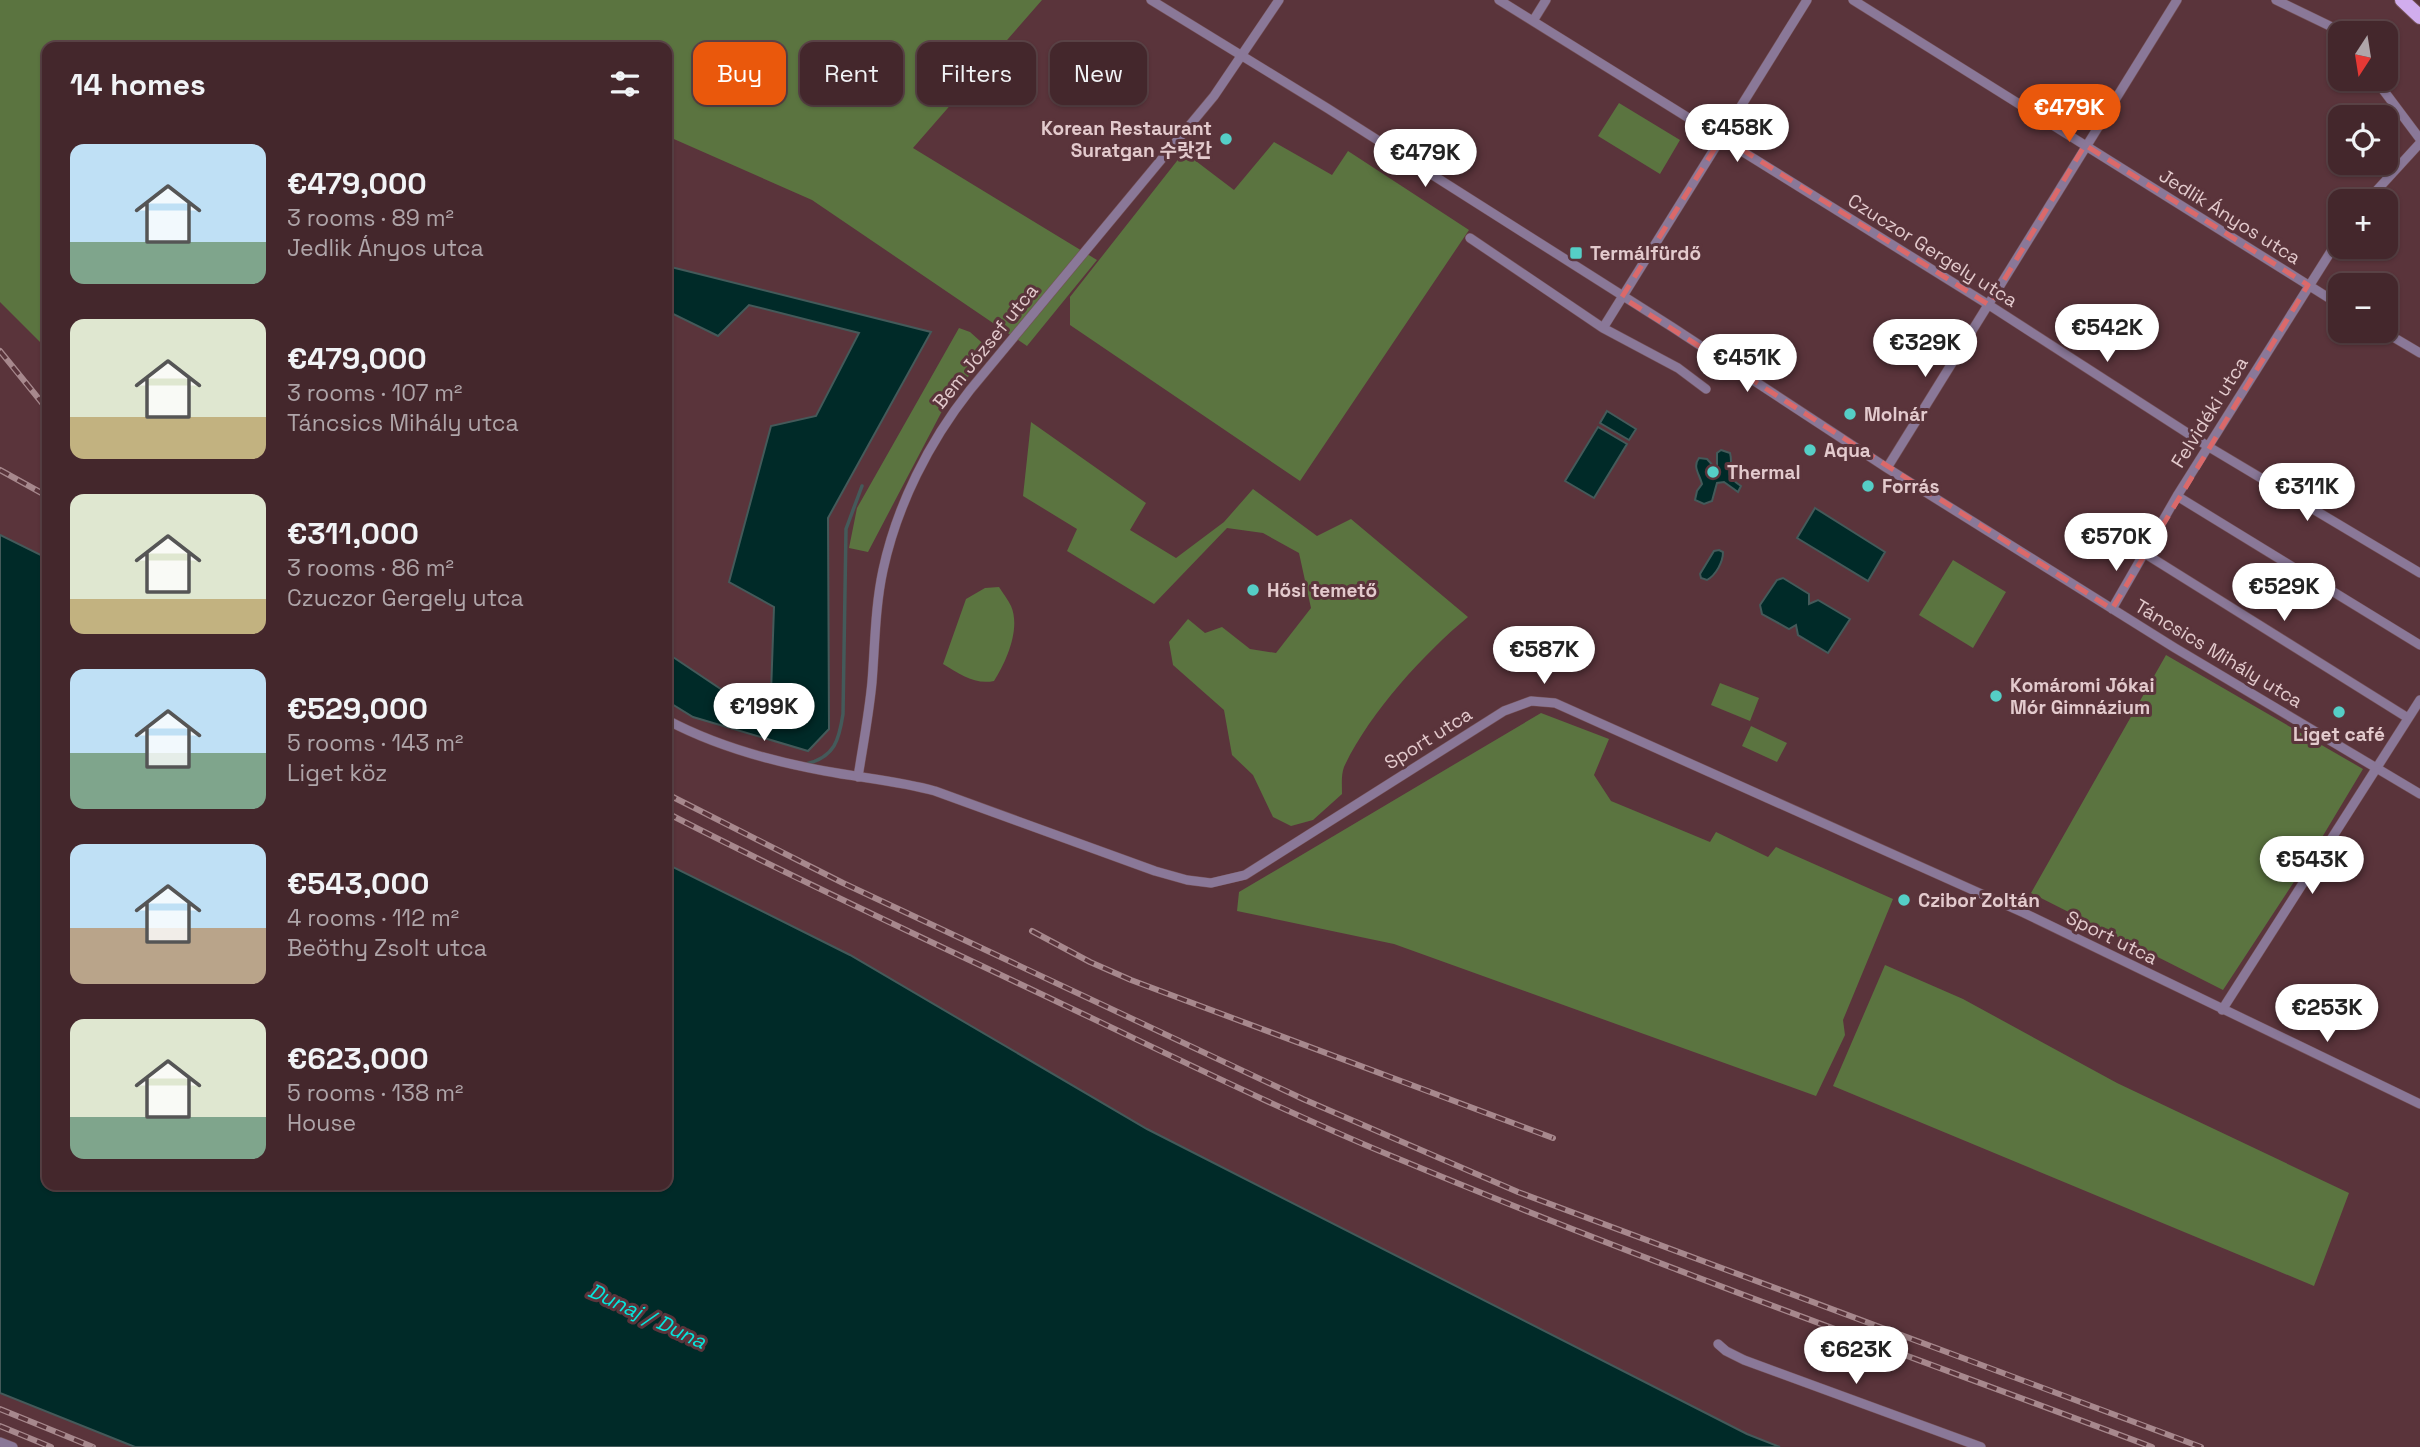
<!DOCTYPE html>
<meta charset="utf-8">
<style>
body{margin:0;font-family:"Space Grotesk","Noto Sans KR",sans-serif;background:#4e3338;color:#f1f3f6;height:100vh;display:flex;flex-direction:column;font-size:26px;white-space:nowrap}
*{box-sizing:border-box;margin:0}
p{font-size:23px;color:#afa5a9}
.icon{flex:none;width:38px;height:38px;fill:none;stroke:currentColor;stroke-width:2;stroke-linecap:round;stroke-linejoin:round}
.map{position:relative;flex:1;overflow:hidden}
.drawer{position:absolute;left:42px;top:42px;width:630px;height:1148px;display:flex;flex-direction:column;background:#44272c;border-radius:14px;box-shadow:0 2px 5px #0004,0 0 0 2px #5c4448}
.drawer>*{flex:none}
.banner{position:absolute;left:693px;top:42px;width:665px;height:63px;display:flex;gap:14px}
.needle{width:46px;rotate:192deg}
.fabs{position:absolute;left:2328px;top:21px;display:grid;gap:14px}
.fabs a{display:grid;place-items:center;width:70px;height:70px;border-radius:14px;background:#44272c;box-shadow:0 2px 5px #0004,0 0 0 2px #5c4448;font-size:35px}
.price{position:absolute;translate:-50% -60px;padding:0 16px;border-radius:24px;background:#fff;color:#222;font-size:23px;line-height:46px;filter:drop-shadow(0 2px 4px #0008)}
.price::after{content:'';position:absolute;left:50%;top:42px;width:21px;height:16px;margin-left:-10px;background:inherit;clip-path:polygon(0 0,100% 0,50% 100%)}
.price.on{background:#ea580c;color:#fff}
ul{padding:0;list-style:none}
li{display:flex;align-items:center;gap:21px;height:175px;padding:0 28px}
li span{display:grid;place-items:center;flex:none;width:196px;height:140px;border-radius:14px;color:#555}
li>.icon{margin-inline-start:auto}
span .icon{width:84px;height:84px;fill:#fffc;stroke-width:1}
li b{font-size:30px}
h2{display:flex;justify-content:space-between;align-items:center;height:84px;padding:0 28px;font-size:30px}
.tag{padding:0 24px;border-radius:14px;background:#44272c;box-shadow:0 2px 5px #0004,0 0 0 2px #5c4448;font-size:24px;line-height:63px}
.tag.on{background:#ea580c;color:#fff}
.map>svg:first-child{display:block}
</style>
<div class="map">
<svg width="2420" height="1447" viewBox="0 0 2420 1447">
<rect width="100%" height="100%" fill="#5a343b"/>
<!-- green -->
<path fill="#5b7440" d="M0 0H1042L913 148 1097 260 1027 346 812 200 667 136V47H47V349L0 302Z
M1619 103 1680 140 1660 174 1598 136Z
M1274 142 1332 175 1348 151 1469 230 1300 481 1070 325V297L1184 152 1234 190Z
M959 328 970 332 989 349 941 413 868 552 849 548 857 508Z
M1031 422 1146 503 1130 530 1176 558 1224 522 1253 489 1317 536 1351 519 1468 617C1424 653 1368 715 1344 767 1341 775 1342 786 1342 794L1313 820 1291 826 1273 817 1253 775 1232 755 1224 710 1173 665 1169 642 1188 619 1205 633 1222 627 1250 649 1276 653 1311 608 1299 553 1263 533 1227 528 1154 604 1067 551 1077 529 1023 496Z
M1953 560 2006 592 1973 648 1919 615Z
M999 587C1003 593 1008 600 1011 606 1021 629 1006 662 994 681 975 685 960 674 943 664L966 599 985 588Z
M2166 655 2363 769 2309 859 2223 990 2031 893Z
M1720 683 1759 698 1750 721 1711 705Z
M1541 713 1609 739 1594 775 1611 801 1710 842 1716 832 1768 857 1776 847 1893 899 1843 1020 1845 1035 1816 1096 1394 944 1237 911 1239 892Z
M1751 726 1787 743 1777 762 1742 746Z
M1885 965 1963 999 2117 1083 2349 1193 2314 1286 1833 1086Z"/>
<!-- water -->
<path fill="#002a28" stroke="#445a5a" stroke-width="2" d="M667 266 931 332 828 518 829 729 808 751 693 717 667 701V653L770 722 774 607 729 582 771 426 816 416 859 333 749 305 718 336 667 311Z
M1607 411 1636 429 1629 440 1600 423Z
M1598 427 1627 444 1594 498 1565 481Z
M1721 450 1730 453C1735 472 1720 472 1741 486L1738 492 1724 482 1717 483 1712 501 1704 504 1695 500 1697 491 1702 484C1700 475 1692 467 1699 458L1707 459 1715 468 1717 466V453Z
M1815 508 1885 552 1868 581 1797 538Z
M0 535 47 558V1185H667V864L850 955 1147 1129 1747 1434 1780 1447H135L0 1393Z
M1719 550 1723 552C1723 562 1716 575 1707 580L1701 578 1700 574 1714 551Z
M1783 578 1809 594V604L1818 600 1850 619 1828 653 1798 635 1796 625 1789 629 1762 614 1760 605 1777 580Z"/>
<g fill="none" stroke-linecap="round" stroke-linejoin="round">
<!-- stream -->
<path stroke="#445a5a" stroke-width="3.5" d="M806 764C835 757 839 740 843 714L846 529 862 486"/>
<defs>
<path id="minor" d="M1151 0 1327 108 1672 327 1887 468 2175 648 2420 794
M1499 0 1989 305 2209 447 2420 573
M1853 0 2340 305
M2276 0 2334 28 2340 35
M1533 21 1546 0
M2375 79 2420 139
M2367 201 2420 143
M1470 238 1603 328 1807 0
M1603 328 1678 368 1706 389
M2383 331 2420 353
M1887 468 2177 0
M2177 496 2420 645
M2144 553 2408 718
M2112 609 2177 496 2340 237
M667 720C716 746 770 761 825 771 862 778 899 781 935 791L1155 871 1187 880 1211 883 1245 875 1504 711 1531 701 1555 703 2024 913 2420 1104
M858 777C863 745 869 714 872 682 875 645 875 607 883 570 897 505 929 442 970 390L1214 96 1279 0
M2222 1010 2420 700
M1718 1344 1726 1351 1744 1360 1981 1447
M0 1442 13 1447"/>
<path id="primary" d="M2402 0 2420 17"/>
</defs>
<!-- minor casing -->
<use href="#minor" stroke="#755258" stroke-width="10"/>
<!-- primary casing -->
<use href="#primary" stroke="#755258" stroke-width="16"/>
<!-- minor -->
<use href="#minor" stroke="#8a7898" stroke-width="9"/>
<!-- primary -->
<use href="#primary" stroke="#d1adee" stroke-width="14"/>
<defs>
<path id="rail" d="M0 351 47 409
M0 470 47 496
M667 794 843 883 1303 1099 1518 1192 2201 1447
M667 813C797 880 930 941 1062 1004 1172 1056 1281 1110 1394 1157 1643 1261 1899 1352 2152 1447
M1032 931 1090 962 1131 980 1553 1138
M0 1409 93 1447
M0 1426 51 1447"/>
</defs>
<!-- rail casing -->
<use href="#rail" stroke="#a7888d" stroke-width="6"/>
<!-- rail -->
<use href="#rail" stroke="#5a343b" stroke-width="3.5" stroke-dasharray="10" stroke-linecap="butt"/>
</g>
<!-- marked area -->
<path fill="none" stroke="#db696a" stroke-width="5" stroke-dasharray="14 9" stroke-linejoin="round" d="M1722 137 1989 305 2085 145 2308 285 2112 609 1622 297Z"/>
<!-- markers -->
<g fill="#55cec6" stroke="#5a343b" stroke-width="2.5">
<circle cx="1226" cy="139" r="7"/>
<rect x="1569" y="246" width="14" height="14" rx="3.5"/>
<circle cx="1850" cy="414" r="7"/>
<circle cx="1810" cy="450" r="7"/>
<circle cx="1713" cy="472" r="7"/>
<circle cx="1868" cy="486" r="7"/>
<circle cx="1253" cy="590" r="7"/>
<circle cx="1996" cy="696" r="7"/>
<circle cx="2339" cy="712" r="7"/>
<circle cx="1904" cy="900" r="7"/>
</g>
<g text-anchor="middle" stroke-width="6" stroke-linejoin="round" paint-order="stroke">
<!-- poi labels -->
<g font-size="19" font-weight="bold" fill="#e3cacd" stroke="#5a343b" text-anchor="start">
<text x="1212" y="135" text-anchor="end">Korean Restaurant<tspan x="1212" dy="22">Suratgan 수랏간</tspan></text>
<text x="1590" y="260">Termálfürdő</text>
<text x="1864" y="421">Molnár</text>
<text x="1824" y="457">Aqua</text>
<text x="1727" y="479">Thermal</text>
<text x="1882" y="493">Forrás</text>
<text x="1267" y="597">Hősi temető</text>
<text x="2010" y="692">Komáromi Jókai<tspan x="2010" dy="22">Mór Gimnázium</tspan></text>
<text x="2339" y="741" text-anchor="middle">Liget café</text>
<text x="1918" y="907">Czibor Zoltán</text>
</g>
<!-- street labels -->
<g font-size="19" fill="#e3cacd" stroke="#5a343b">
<text transform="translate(2230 216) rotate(32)" y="7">Jedlik Ányos utca</text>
<text transform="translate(1933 250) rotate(32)" y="7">Czuczor Gergely utca</text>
<text transform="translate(985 346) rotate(-51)" y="7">Bem József utca</text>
<text transform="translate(2209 412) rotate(-58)" y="7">Felvidéki utca</text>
<text transform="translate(2219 653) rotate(31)" y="7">Táncsics Mihály utca</text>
<text transform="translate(1428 738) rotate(-32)" y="7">Sport utca</text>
<text transform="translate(2112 937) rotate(26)" y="7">Sport utca</text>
</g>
<!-- water labels -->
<g font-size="21" font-style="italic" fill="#05e6dd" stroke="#5a343b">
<text transform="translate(647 1316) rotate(25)" y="7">Dunaj / Duna</text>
</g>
</g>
</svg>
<div class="fabs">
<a><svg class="needle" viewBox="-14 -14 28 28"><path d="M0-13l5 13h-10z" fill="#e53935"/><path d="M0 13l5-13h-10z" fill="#afa5a9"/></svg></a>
<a><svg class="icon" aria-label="locate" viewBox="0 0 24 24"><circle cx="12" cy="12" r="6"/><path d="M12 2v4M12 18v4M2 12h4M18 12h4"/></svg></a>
<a>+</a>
<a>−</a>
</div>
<b class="price on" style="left:2069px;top:144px">€479K</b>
<b class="price" style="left:1737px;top:164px">€458K</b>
<b class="price" style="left:1425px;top:189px">€479K</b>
<b class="price" style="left:2107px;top:364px">€542K</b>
<b class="price" style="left:1925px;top:379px">€329K</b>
<b class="price" style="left:1747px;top:394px">€451K</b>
<b class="price" style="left:2307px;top:523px">€311K</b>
<b class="price" style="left:2116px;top:573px">€570K</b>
<b class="price" style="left:2284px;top:623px">€529K</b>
<b class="price" style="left:1544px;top:686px">€587K</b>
<b class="price" style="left:764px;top:743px">€199K</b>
<b class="price" style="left:2312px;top:896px">€543K</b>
<b class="price" style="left:2327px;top:1044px">€253K</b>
<b class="price" style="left:1856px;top:1386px">€623K</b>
<div class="banner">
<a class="tag on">Buy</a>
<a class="tag">Rent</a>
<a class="tag">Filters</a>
<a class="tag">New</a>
</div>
<section class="drawer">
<h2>14 homes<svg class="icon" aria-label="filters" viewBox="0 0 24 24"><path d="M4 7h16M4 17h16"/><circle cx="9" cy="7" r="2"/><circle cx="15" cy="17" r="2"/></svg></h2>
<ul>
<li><span style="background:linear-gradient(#bfe0f5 70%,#7fa58c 0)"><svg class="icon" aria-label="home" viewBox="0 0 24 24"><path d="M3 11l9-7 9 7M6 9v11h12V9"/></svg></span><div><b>€479,000</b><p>3 rooms · 89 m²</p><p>Jedlik Ányos utca</p></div></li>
<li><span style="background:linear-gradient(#dfe7d0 70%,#c2b280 0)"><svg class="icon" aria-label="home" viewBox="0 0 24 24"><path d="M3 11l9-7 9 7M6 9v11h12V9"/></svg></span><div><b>€479,000</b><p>3 rooms · 107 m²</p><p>Táncsics Mihály utca</p></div></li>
<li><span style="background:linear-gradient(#dfe7d0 75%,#c2b280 0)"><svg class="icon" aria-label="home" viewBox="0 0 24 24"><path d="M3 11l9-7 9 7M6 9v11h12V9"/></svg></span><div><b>€311,000</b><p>3 rooms · 86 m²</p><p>Czuczor Gergely utca</p></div></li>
<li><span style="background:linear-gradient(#bfe0f5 60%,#7fa58c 0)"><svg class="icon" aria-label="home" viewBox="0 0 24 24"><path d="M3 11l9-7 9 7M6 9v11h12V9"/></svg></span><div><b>€529,000</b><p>5 rooms · 143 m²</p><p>Liget köz</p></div></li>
<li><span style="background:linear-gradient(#bfe0f5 60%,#b9a48a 0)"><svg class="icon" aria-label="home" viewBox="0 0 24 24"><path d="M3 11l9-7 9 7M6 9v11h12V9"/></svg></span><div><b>€543,000</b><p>4 rooms · 112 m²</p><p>Beöthy Zsolt utca</p></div></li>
<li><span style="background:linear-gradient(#dfe7d0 70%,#7fa58c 0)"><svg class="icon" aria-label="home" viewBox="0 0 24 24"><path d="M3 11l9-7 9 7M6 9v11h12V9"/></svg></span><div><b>€623,000</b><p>5 rooms · 138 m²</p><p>House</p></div></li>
</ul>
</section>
</div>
